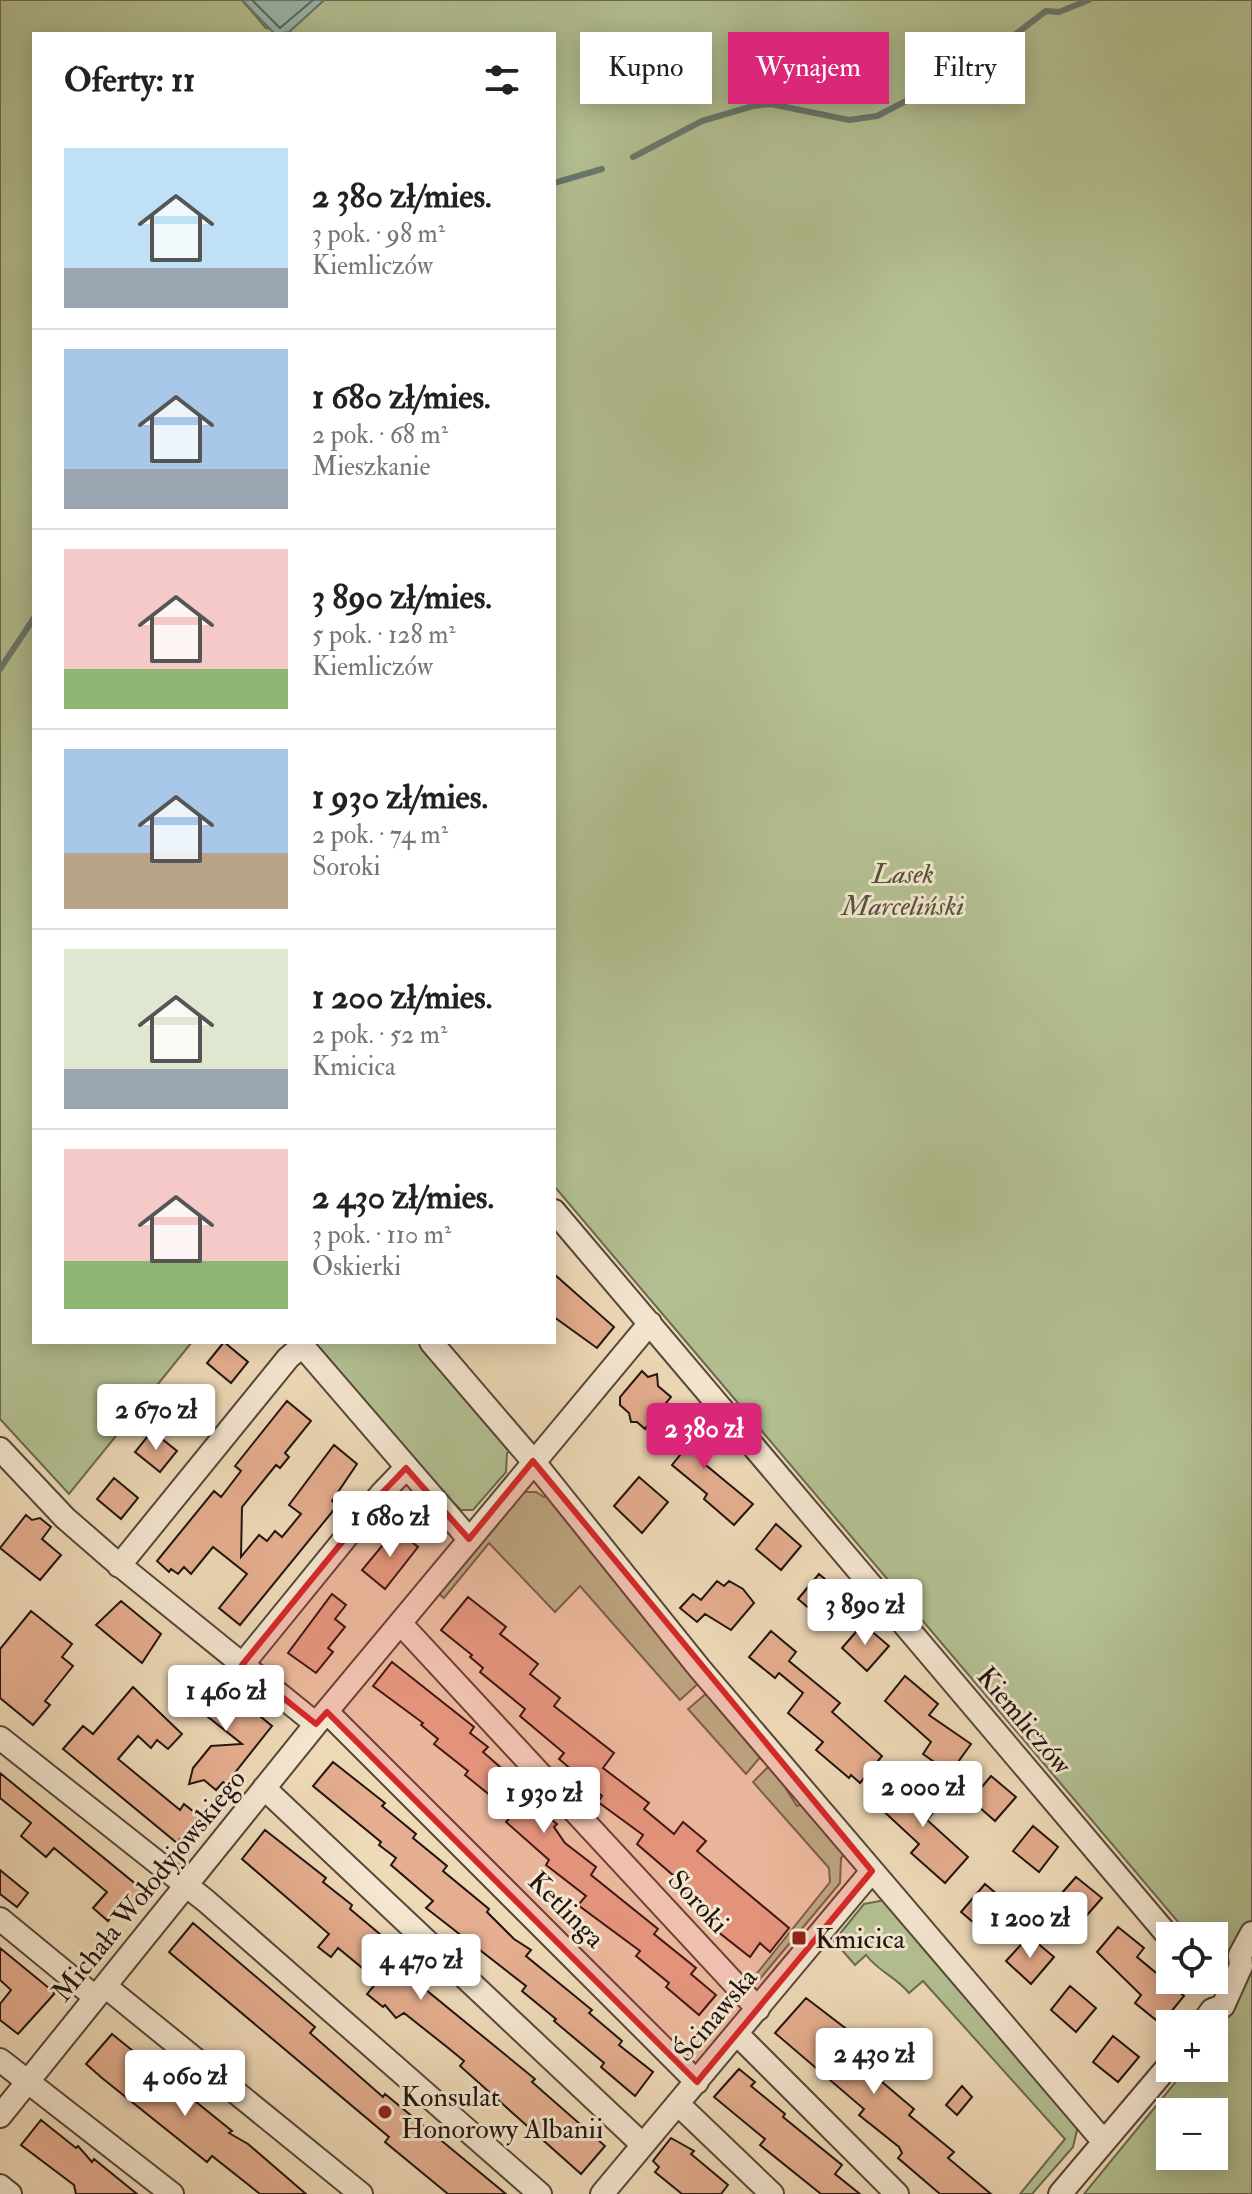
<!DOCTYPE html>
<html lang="pl">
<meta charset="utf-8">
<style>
body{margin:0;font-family:"IM FELL Double Pica",serif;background:#f6f6f6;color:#222;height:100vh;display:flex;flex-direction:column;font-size:30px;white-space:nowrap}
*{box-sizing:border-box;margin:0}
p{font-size:26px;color:#767676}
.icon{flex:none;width:44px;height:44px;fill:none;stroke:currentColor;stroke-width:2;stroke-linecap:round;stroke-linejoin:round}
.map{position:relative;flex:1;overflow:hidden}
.drawer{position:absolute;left:32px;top:32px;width:524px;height:1312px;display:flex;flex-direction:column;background:#fff;border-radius:0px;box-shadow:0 4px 20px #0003}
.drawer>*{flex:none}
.hud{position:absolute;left:580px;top:32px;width:552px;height:72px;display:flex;gap:16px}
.controls{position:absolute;left:1156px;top:1922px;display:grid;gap:16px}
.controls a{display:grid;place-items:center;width:72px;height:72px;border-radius:0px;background:#fff;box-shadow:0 4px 20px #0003;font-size:40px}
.price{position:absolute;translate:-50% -68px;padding:0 18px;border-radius:8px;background:#fff;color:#222;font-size:26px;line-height:52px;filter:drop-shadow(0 2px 4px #0008)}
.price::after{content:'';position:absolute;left:50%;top:48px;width:24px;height:18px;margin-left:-12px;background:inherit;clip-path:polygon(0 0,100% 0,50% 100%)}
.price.current{background:#db2777;color:#fff}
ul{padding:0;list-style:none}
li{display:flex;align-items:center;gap:24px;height:200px;padding:0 32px}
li+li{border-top:2px solid #e0e0e0}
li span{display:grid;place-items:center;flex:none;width:224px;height:160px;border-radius:0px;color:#555}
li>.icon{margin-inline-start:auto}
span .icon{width:96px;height:96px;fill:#fffc;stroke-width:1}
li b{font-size:34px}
h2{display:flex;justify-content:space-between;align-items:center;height:96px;padding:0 32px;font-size:34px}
.tag{padding:0 28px;border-radius:0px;background:#fff;box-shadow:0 4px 20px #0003;font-size:28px;line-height:72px}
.tag.current{background:#db2777;color:#fff}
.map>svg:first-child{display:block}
</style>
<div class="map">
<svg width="1252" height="2194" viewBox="0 0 1252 2194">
<rect width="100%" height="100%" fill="#efdab8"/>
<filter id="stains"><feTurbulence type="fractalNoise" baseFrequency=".0025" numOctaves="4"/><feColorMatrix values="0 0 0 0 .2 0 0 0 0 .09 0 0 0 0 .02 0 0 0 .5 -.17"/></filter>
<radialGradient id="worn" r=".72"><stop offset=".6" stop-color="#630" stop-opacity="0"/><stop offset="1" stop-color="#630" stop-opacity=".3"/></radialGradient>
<!-- green -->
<path fill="#b4c193" stroke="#6a6a51" stroke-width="2" fill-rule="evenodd" d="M0 0H242L266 28 289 32 324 0H1252V2194H1084L1187 2068H1214V2035L1234 2010 1246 1970 1225 1949 1214 1948V1936H1190L554 1186V34H34V1342H192L69 1494 0 1419ZM1170 2112H1214V2156H1170Z
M308 1342H421L512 1450 507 1453 506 1472 473 1510H461L454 1503 450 1507Z
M524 1492H536L544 1497 548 1494 700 1682 680 1700 580 1586 555 1612 489 1543 444 1598 439 1594Z
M708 1692 762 1755 746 1774 688 1709Z
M768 1767H772L797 1806 801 1804 844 1855 841 1858 840 1883 754 1986 746 1977H754L830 1882 829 1868 753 1782Z
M885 1900 1078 2126 1073 2147 1032 2194H1020L1065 2139 923 1981 909 1993C896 1977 879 1972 866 1955L855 1965 834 1941 864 1904Z"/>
<!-- water -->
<path fill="#9abab1" stroke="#697870" stroke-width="2" d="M242 0H324L289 32 275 34Z"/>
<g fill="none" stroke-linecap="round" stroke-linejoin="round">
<!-- shore -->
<path stroke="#5d6760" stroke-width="2" d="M252 0 280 28 313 0"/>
<!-- stream -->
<path stroke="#697870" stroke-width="6" d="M633 157 702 121 753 106 771 104 849 120 877 116 906 101 928 74 1004 43 1046 11 1059 12 1089 0
M554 183 602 169
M0 669 34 618"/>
</g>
<!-- building -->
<path fill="#e6ae90" stroke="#20140f" stroke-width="2" d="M554 1274 614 1327 597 1348 554 1317Z
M224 1342 248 1362 231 1383 207 1363Z
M642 1371 648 1377 657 1374 658 1386 671 1397 645 1429 637 1422H631L629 1413 620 1405V1397Z
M189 1386 212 1406 195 1426 172 1407Z
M287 1401 311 1421 285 1453 289 1457 280 1468 276 1465 242 1507 241 1557 259 1535 267 1541 275 1531 282 1537 301 1514 289 1505 334 1445 357 1464 332 1501 337 1506 240 1625 219 1608 247 1574 213 1547 191 1574 184 1567 178 1574 171 1569 169 1572 157 1561 214 1491 221 1497 241 1471 235 1466Z
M668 1410 712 1448 701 1461 753 1504 734 1525 704 1499 707 1494 672 1465 680 1455 669 1445Z
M152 1431 177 1451 160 1472 135 1452Z
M639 1477 668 1502 642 1533 614 1506Z
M114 1478 138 1498 121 1519 97 1499Z
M26 1515 32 1520 40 1518 51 1527 42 1539 61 1555 40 1580 0 1548Z
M776 1524 801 1546 781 1570 756 1549Z
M396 1529 418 1547 385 1589 362 1570Z
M819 1574 845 1596 824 1621 798 1599Z
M717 1581 724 1586 729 1581 743 1589 754 1603 731 1630 705 1614 697 1622 680 1608 693 1594 701 1600Z
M332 1594 346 1605 335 1619 345 1627 328 1648 333 1652 316 1673 288 1653Z
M468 1597 506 1627 500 1634 538 1664 530 1674 560 1698 554 1706 614 1753 603 1768 649 1803 644 1809 674 1834 683 1822 706 1841 697 1851 789 1928 770 1952 760 1943 750 1957 717 1931 722 1925 678 1888 682 1883 637 1844 643 1835 598 1802 602 1796 559 1759 564 1753 520 1716 525 1709 480 1672 483 1668 470 1657 472 1655 441 1630Z
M121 1601 161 1634 142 1663 96 1625Z
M31 1611 72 1644 62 1657 73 1666 45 1701 50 1705 33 1725 0 1698V1649Z
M863 1624 889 1646 867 1671 842 1648Z
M771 1631 796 1652 789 1661 840 1703 832 1712 882 1756 860 1783 851 1775 849 1778 816 1750 823 1742 788 1713 803 1693 779 1673 775 1678 749 1657Z
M392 1662 474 1727 470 1733 488 1747 483 1752 515 1780 511 1786 557 1824 554 1827 565 1843 596 1867 591 1875 658 1929 654 1934 696 1968 691 1974 716 1995 699 2015 666 1987 669 1983 636 1956 640 1951 578 1905 586 1896 546 1865 549 1860 506 1822 513 1814 465 1775 468 1771 434 1744 438 1739 421 1725 423 1723 373 1686Z
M905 1676 938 1704 929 1715 971 1744 950 1773 923 1754 931 1742 885 1701Z
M206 1678 213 1683 216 1680 272 1726 226 1784 223 1782 216 1790 204 1780 189 1784 193 1768 211 1746 242 1744 188 1701Z
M133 1687 182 1734 168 1749 157 1740 151 1748 138 1736 118 1759 180 1810 184 1804 199 1816 177 1843 63 1749 83 1726 93 1734Z
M333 1762 385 1803 382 1806 416 1834 413 1838 447 1866 443 1871 489 1909 487 1912 514 1939 531 1950 526 1956 592 2010 589 2013 622 2041 619 2045 653 2072 635 2096 601 2067 604 2063 554 2021 556 2019 522 1991 526 1986 426 1908 433 1901 391 1865 396 1858 379 1845 381 1842 313 1786Z
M0 1773 143 1890 122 1915 116 1911 108 1921 93 1908 107 1892 54 1848 46 1857 21 1836 31 1823 0 1798Z
M991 1776 1016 1797 995 1821 971 1800Z
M910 1779 940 1804 927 1820 968 1857 945 1883 911 1853 919 1844 879 1807 900 1782 905 1786Z
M1033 1826 1058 1847 1039 1872 1013 1851Z
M265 1830 326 1878 323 1882 352 1905 350 1909 387 1940 371 1955 393 1963 535 2079 532 2082 605 2146 581 2174 460 2066 464 2061 447 2047 404 2013 396 2018 385 2005 383 2007 367 1994 378 1981 338 1948 331 1957 318 1947 329 1934 242 1859Z
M0 1870 28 1893 17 1907 0 1894Z
M1076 1877 1102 1898 1080 1923 1054 1902Z
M985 1884 1011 1906 987 1934 961 1912Z
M193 1923 315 2027 310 2033 383 2097 385 2094 506 2194H448L385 2142 389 2137 169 1952Z
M1118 1927 1144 1948 1137 1957 1184 1996 1161 2024 1135 2003 1141 1995 1097 1952Z
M1029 1936 1054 1957 1031 1984 1006 1961Z
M0 1948 55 1993 18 2034 0 2020V2004L11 1990 0 1980Z
M1070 1986 1096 2008 1076 2032 1051 2010Z
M806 1998 887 2060 875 2076 914 2109 909 2115 954 2152 948 2158 991 2194H940L898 2158 902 2153 899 2147 859 2115 864 2109 775 2033Z
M112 2034 232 2131 229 2133 248 2144 306 2194H260L212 2156 207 2162 102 2078 86 2064Z
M1113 2036 1139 2057 1118 2082 1093 2062Z
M739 2069 755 2082 751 2086 785 2114 783 2117 842 2165 835 2174 860 2194H821L760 2145 765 2139 714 2097Z
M962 2086 972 2097 957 2115 946 2105Z
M41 2120 76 2148 78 2146 92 2162 94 2159 137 2194H76L74 2185 21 2145Z
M671 2138 694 2151 691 2154 728 2185 721 2194H682L655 2172 659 2167 653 2161Z"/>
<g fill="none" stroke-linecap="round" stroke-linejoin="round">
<defs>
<path id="minor" d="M554 1211 1170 1938
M299 1342 469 1539
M431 1342 533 1461 700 1669 1104 2142
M0 1449 65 1518 111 1558 316 1724
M119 1566 288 1358 302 1346
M400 1623 758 2009
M242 1665 382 1493 406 1468
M327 1712 697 2082
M0 1738 206 1901 540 2194
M264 1788 643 2145
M0 1919 95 1997
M1240 1955 1252 1933
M105 1986 361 2194
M1202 2024 1212 2010 1223 2006 1241 1966 1240 1955
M737 2034 897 2194
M0 2060 172 2194
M678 2104 772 2194
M0 2116 316 1724 650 1323
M0 2186 10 2194
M602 2194 872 1871
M1060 2194 1170 2064"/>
</defs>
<!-- minor casing -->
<use href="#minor" stroke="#544639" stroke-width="26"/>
<!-- minor -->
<use href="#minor" stroke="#f5e7d1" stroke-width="22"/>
</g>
<!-- marked area -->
<path fill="#d62828" fill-opacity="0.2" stroke="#d62828" stroke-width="6" stroke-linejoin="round" d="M533 1461 872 1871 697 2082 327 1712 316 1724 242 1665 382 1493 406 1468 469 1539Z"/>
<!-- markers -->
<g fill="#8f2418" stroke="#f5e7d1" stroke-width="3">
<rect x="791" y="1930" width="16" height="16" rx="4"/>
<circle cx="385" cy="2112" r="8"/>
</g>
<g text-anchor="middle" stroke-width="6" stroke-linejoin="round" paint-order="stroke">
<!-- park labels -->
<g font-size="28" font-style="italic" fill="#54513d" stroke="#f5e7d1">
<text x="903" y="883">Lasek<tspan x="903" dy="32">Marceliński</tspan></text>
</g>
<!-- street labels -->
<g font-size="28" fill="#20140f" stroke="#f5e7d1">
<text transform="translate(1025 1720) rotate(50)" y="10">Kiemliczów</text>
<text transform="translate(148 1885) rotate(-51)" y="10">Michała Wołodyjowskiego</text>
<text transform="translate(699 1901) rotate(47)" y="10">Soroki</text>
<text transform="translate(567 1909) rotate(45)" y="10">Ketlinga</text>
<text transform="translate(715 2014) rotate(-50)" y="10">Ścinawska</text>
</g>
<!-- poi labels -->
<g font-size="28" fill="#20140f" stroke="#f5e7d1" text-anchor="start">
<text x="815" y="1948">Kmicica</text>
<text x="401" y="2106">Konsulat<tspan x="401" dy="32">Honorowy Albanii</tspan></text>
</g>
</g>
<rect width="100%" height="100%" filter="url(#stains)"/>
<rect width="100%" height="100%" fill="url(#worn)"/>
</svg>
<div class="controls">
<a><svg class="icon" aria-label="locate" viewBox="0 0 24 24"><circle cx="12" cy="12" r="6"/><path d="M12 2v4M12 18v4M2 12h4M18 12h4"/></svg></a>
<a>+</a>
<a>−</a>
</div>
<b class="price" style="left:156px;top:1452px">2 670 zł</b>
<b class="price current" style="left:704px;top:1471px">2 380 zł</b>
<b class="price" style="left:390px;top:1559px">1 680 zł</b>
<b class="price" style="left:865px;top:1647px">3 890 zł</b>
<b class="price" style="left:226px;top:1733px">1 460 zł</b>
<b class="price" style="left:923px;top:1829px">2 000 zł</b>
<b class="price" style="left:544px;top:1835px">1 930 zł</b>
<b class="price" style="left:1030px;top:1960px">1 200 zł</b>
<b class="price" style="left:421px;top:2002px">4 470 zł</b>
<b class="price" style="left:874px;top:2096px">2 430 zł</b>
<b class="price" style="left:185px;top:2118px">4 060 zł</b>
<div class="hud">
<a class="tag">Kupno</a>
<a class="tag current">Wynajem</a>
<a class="tag">Filtry</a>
</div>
<section class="drawer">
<h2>Oferty: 11<svg class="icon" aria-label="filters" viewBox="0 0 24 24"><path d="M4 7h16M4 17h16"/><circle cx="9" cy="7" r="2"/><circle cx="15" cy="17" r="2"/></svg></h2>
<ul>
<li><span style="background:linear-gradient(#bfe0f5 75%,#9aa5b1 0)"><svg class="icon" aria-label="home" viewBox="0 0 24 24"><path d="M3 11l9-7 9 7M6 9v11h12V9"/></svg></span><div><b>2 380 zł/mies.</b><p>3 pok. · 98 m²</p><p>Kiemliczów</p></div></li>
<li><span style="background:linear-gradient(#a9c7e8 75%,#9aa5b1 0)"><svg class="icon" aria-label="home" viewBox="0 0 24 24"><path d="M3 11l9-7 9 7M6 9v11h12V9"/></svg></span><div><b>1 680 zł/mies.</b><p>2 pok. · 68 m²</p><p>Mieszkanie</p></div></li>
<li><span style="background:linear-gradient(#f6c9c9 75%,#8fb573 0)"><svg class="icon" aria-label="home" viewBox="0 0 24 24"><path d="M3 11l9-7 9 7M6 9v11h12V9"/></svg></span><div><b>3 890 zł/mies.</b><p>5 pok. · 128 m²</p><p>Kiemliczów</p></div></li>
<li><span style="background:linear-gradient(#a9c7e8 65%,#b9a48a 0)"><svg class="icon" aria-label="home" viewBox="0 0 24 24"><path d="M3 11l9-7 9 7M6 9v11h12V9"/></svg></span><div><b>1 930 zł/mies.</b><p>2 pok. · 74 m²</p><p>Soroki</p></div></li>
<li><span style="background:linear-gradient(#dfe7d0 75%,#9aa5b1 0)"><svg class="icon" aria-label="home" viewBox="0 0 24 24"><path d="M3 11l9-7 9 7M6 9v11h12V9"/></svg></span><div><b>1 200 zł/mies.</b><p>2 pok. · 52 m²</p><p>Kmicica</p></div></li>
<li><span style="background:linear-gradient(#f6c9c9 70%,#8fb573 0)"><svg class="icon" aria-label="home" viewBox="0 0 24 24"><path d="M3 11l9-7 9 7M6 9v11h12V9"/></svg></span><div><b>2 430 zł/mies.</b><p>3 pok. · 110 m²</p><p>Oskierki</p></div></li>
</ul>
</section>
</div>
